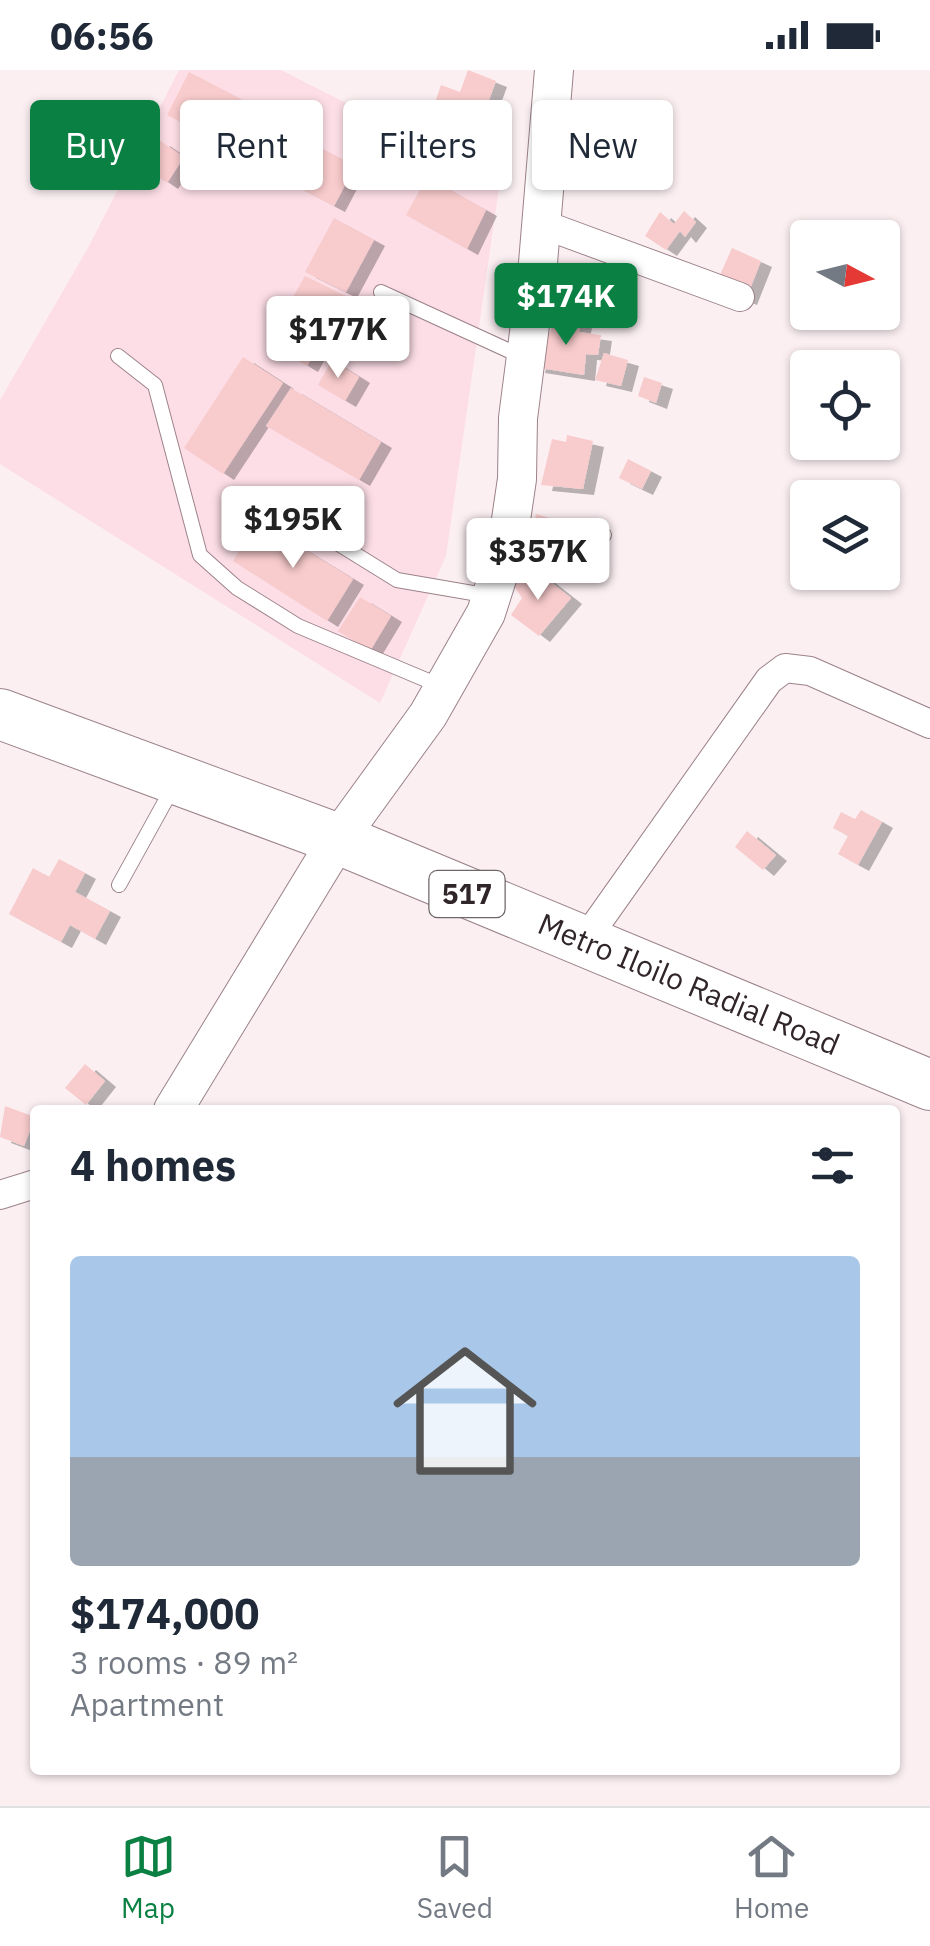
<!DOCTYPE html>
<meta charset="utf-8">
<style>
body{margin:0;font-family:"IBM Plex Sans",sans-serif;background:#f2f2f3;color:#1f2937;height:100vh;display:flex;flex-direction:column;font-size:38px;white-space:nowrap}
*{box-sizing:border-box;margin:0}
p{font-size:32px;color:#747a83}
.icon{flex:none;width:55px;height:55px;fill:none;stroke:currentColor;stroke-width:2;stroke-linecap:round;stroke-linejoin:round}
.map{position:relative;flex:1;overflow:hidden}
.sheet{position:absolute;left:30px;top:1035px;width:870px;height:670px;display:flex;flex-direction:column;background:#fff;border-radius:10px;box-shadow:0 2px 8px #0004}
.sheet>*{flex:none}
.hud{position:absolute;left:30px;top:30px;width:870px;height:90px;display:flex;gap:20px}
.needle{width:65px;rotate:97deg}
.controls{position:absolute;left:790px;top:150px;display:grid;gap:20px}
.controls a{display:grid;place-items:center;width:110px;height:110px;border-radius:10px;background:#fff;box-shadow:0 2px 8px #0004;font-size:50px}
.price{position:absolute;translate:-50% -85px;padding:0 22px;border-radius:10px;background:#fff;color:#222;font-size:32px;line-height:65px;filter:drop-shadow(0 2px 5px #0008)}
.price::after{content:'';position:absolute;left:50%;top:60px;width:30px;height:22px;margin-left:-15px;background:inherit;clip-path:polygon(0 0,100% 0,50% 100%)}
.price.active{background:#0b8043;color:#fff}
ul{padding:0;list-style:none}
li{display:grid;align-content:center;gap:20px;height:530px;padding:0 40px}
li span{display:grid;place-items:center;height:310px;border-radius:10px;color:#555}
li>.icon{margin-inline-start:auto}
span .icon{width:180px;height:180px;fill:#fffc;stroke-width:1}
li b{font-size:42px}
h2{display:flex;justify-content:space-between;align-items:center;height:120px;padding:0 40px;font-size:42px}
.pill{padding:0 35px;border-radius:10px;background:#fff;box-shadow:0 2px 8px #0004;font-size:35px;line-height:90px}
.pill.active{background:#0b8043;color:#fff}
.status{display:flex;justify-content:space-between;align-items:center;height:70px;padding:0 50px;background:#fff;direction:ltr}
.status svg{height:28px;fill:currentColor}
.menu{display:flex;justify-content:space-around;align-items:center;height:140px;border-top:2px solid #e0e1e3;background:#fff;font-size:28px;color:#747a83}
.menu a{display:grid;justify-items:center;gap:5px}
.menu .active{color:#0b8043}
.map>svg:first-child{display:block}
</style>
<div class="status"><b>06:56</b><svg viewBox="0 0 49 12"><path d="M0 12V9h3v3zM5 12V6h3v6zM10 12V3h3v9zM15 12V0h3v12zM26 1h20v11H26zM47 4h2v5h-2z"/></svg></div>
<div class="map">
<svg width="930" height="1736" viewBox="0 0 930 1736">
<defs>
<filter id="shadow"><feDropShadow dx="11" dy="6" stdDeviation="0" flood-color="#0004"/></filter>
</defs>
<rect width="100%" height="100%" fill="#fbeff2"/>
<!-- built -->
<path fill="#fddee7" d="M179 0H281L500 111 446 486 380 633 0 394V330L89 176Z"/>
<!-- building -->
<path fill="#f8cbcc" filter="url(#shadow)" d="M468 0 496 11 475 68 459 62 466 44 435 32 441 15 460 22Z
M189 2 262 40 240 82 167 45Z
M566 49 628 78 617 93 583 79 573 107 551 98Z
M283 58 355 96 334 136 262 98Z
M159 70 184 87 167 113 142 96Z
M427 107 486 140 467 179 406 145Z
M684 141 696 152 685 167 680 161 666 180 645 166 660 142 674 154Z
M334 148 374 170 346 222 305 202Z
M732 178 761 191 746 229 715 216Z
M576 193 612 205 601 242 565 230Z
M305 206 346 226 307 296 267 272Z
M555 248 581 252 579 262 601 265 598 285 586 284 584 305 534 297 542 262 550 263Z
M604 283 628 290 621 316 595 310Z
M243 287 283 313 223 404 184 378Z
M332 290 359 307 345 331 318 315Z
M644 307 662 313 656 333 638 326Z
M291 318 381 372 359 410 266 356Z
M567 365 593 371 583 419 541 415 552 369 566 372Z
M628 389 651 401 642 419 619 408Z
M536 444 550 448 546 467 532 464Z
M258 451 353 509 327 551 233 491Z
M527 502 540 511 543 506 571 528 539 566 511 545 522 528 514 516Z
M360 527 391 546 370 581 338 561Z
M861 740 882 752 858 795 838 784 848 766 833 758 841 742 855 749Z
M747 761 776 785 763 800 735 777Z
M59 789 85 803 75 822 110 841 95 869 70 855 61 872 9 844 33 798 49 807Z
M85 994 105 1011 86 1035 65 1018Z
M5 1036 35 1047 24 1076 0 1067Z"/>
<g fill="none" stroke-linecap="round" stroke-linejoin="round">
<defs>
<path id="lane" d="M381 222 525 288
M118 286 155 315 200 485 237 518 298 556 443 617
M300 450 397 510 490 526
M508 476 604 465
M119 815 172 719"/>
<path id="street" d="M542 154 740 227
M583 873 769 610 785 598 810 601 930 654
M0 1125 35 1114"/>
<path id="secondary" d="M173 1040 338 769 428 645 486 543 507 477 517 409 518 348 538 193 554 0"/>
<g id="highway">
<path id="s1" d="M0 644 338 769 930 1015"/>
</g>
</defs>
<!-- lane casing -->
<use href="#lane" stroke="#9c828a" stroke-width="16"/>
<!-- street casing -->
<use href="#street" stroke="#9c828a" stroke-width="30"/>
<!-- secondary casing -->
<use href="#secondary" stroke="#9c828a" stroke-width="40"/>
<!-- highway casing -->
<use href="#highway" stroke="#9c828a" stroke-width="52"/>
<!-- lane -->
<use href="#lane" stroke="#fff" stroke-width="14"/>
<!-- street -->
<use href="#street" stroke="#fff" stroke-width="28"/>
<!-- secondary -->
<use href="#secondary" stroke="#fff" stroke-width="38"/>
<!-- highway -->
<use href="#highway" stroke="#fff" stroke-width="50"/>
</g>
<g text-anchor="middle" stroke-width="8" stroke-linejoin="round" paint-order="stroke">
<!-- shield labels -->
<rect fill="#fff" stroke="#6e6668" stroke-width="2.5" x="429.5" y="801" width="75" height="46" rx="8"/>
<g font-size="28" font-weight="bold" fill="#302528">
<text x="467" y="834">517</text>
</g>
<!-- street labels -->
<g font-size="30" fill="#302528" stroke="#fff">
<text dy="10" stroke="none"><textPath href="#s1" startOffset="740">Metro Iloilo Radial Road</textPath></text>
</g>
</g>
</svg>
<div class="controls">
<a><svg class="needle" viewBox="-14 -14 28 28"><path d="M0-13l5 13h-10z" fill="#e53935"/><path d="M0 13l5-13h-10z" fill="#747a83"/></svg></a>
<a><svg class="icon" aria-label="locate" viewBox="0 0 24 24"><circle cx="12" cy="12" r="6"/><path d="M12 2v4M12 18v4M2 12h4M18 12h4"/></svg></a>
<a><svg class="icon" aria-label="layers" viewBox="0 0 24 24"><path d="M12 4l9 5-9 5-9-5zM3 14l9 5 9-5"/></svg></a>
</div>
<b class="price active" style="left:566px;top:278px">$174K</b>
<b class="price" style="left:338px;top:311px">$177K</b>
<b class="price" style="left:293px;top:501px">$195K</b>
<b class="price" style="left:538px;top:533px">$357K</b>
<div class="hud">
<a class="pill active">Buy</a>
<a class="pill">Rent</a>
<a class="pill">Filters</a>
<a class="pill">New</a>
</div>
<section class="sheet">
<h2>4 homes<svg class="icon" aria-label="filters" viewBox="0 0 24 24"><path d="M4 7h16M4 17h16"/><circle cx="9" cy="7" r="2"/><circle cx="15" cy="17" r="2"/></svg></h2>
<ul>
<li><span style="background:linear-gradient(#a9c7e8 65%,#9aa5b1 0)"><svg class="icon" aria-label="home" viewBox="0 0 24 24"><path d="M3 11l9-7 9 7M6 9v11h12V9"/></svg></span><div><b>$174,000</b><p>3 rooms · 89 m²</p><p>Apartment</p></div></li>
</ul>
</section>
</div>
<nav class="menu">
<a class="active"><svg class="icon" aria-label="map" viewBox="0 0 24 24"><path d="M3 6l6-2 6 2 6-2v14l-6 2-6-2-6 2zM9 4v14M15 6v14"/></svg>Map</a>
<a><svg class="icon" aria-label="saved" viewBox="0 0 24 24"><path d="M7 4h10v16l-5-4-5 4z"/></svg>Saved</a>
<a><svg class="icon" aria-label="home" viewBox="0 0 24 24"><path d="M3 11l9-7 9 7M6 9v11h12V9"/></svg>Home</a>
</nav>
